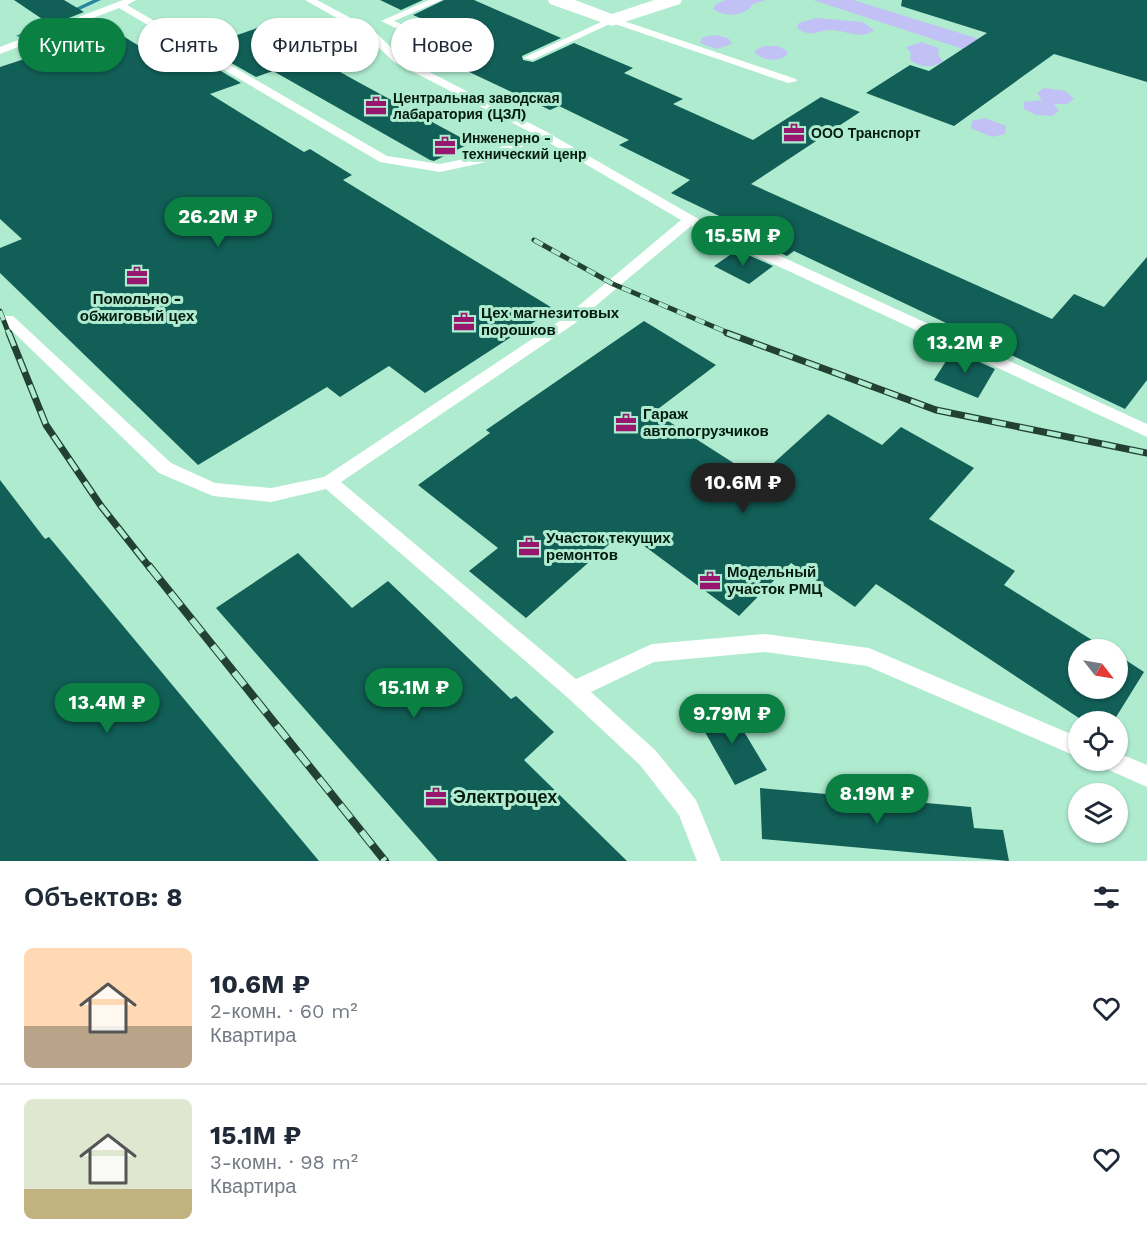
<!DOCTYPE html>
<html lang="ru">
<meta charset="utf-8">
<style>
body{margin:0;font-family:"Work Sans",sans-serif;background:#f6f6f7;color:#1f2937;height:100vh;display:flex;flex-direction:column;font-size:22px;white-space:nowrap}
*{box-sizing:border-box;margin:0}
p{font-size:20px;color:#747a83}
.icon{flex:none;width:33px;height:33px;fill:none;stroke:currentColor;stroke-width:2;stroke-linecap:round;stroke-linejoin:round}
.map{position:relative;height:861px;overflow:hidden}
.details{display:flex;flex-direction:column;background:#fff;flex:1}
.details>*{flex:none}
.top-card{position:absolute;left:18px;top:18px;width:600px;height:54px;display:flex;gap:12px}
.needle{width:39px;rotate:121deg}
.tools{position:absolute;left:1068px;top:639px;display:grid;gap:12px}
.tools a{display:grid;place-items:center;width:60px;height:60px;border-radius:50%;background:#fff;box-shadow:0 2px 4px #0004;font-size:30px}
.price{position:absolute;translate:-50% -51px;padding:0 14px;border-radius:21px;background:#0b8043;color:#fff;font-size:20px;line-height:39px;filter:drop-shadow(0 2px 3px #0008)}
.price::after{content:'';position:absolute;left:50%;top:36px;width:18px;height:14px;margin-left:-9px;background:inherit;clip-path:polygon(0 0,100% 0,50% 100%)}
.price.on{background:#222;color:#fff}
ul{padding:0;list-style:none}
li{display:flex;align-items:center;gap:18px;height:150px;padding:0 24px}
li+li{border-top:2px solid #e0e1e3}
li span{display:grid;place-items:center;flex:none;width:168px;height:120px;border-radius:9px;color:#555}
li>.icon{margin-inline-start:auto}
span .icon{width:72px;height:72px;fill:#fffc;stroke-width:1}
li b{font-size:26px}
h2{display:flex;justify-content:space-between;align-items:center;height:72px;padding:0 24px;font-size:26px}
.chip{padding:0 21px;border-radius:27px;background:#fff;box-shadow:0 2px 4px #0004;font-size:21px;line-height:54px}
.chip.on{background:#0b8043;color:#fff}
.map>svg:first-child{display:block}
</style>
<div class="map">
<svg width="1147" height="861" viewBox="0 0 1147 861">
<rect width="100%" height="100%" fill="#afebcf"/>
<!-- green -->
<path fill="#c2c1f5" d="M726 0H766L753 4C746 16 725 18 713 9L716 4Z
M813 0H853L979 39 963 49Z
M816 18 863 22 874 30C862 40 846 31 833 30 820 29 811 39 797 28L799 23Z
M716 35 728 38 732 44 716 49 700 43 703 37Z
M921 42 939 48 938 55 943 61C933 69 919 67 910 60L911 53 906 47Z
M764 46H778L787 51V55C778 62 764 61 755 53V50Z
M1044 88 1066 91 1074 99 1067 104H1054L1059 111 1052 116 1036 115 1024 109V102L1042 100 1037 93Z
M985 118 1006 126 1005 134 992 137 971 128 972 121Z"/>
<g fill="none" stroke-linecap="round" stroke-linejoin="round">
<!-- stream -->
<path fill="#26859f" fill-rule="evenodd" d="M93 0H101L21 37 16 36Z"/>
</g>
<!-- building -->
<path fill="#125f58" d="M14 0H64L84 12 51 25Z
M380 0H423L401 10Z
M444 0H474L561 38 522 56 523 60 533 62 574 43 633 68 624 73 683 99 673 104 753 140 821 97 860 112 751 184 1052 319 1074 294 1104 307 1147 257V380L1125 409 1005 352 1003 355 962 337 965 332 794 251 787 256 751 240 759 235 671 193 690 180 619 145 629 140 559 106 550 110 414 46 433 43V38L450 31 413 15Z
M902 0H1147V82L1054 54 954 126 866 93 910 65 929 71 987 33 901 6Z
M96 19 163 61 189 52 241 83 210 94 304 152 310 149 352 175 343 180 554 309 425 393 389 366 340 397 327 387 198 465 0 273V248L22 239 0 219V67L76 42 62 32Z
M260 27 358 82 471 143 434 161 430 160 273 71 256 77 203 47Z
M737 250 773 266 749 284 714 266Z
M644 321 716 365 654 412 757 478 828 414 882 445 901 427 974 468 929 519 1015 571 1004 585 1108 650H1078V688H1118V655L1144 672 1113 722H1085L876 584 855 607 791 563 739 616 624 531 526 618 469 571 498 548 418 485 490 433 486 430Z
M953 350 995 369 978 398 934 380Z
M0 480 45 539 49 537 319 861H0Z
M298 553 352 608 388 581 511 699 516 696 554 732 524 760 627 861H438L216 608Z
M728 705 767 770 735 785 697 718Z
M760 788 971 807 974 828 1003 830 1009 861 762 839Z"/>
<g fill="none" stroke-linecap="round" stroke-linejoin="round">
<!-- lane -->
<path fill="#fff" fill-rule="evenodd" d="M123 0H136L127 5 387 156 440 164 483 155 532 133 394 62 365 34 305 0H317L373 30 402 58 545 131 695 217 1147 424V437L691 226 574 324 341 482 576 679 652 644 765 634 869 648 1078 737V757L867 666 765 652 654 662 591 692 656 751 696 800 721 861H697L679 815 640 765 567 697 326 489 271 502 213 496 159 473 3 322 1 319 3 316H13L171 463 215 483 271 488 324 477 564 318 681 220 541 138 491 161 440 172 380 162 119 8 0 54V47Z
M429 0H442L394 21 431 37V41H423L381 21Z
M612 17 796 79 797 81 788 83 612 23 532 60 523 58Z
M1118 753 1147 765V787L1102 767 1099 760H1118Z"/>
<!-- secondary -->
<path fill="#fff" fill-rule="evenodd" d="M548 0H575L612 14 654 0H682L680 4 612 26 550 4Z"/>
<defs>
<path id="rail-far2" d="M534 240 613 284 731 334
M0 311 9 334"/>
<path id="rail-far1" d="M9 333 46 425 101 506 150 568
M727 333 936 410 1147 453"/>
<path id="rail" d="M149 566 385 861"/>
</defs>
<!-- rail-far2 casing -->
<use href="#rail-far2" stroke="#224034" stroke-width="5"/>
<!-- rail-far1 casing -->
<use href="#rail-far1" stroke="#224034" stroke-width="7"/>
<!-- rail casing -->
<use href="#rail" stroke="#224034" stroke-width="8"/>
<!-- rail-far2 -->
<use href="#rail-far2" stroke="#afebcf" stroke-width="4" stroke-dasharray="10" stroke-linecap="butt"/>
<!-- rail-far1 -->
<use href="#rail-far1" stroke="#afebcf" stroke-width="4.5" stroke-dasharray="14" stroke-linecap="butt"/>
<!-- rail -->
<use href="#rail" stroke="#afebcf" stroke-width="6" stroke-dasharray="17" stroke-linecap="butt"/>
</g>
<!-- icons -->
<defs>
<symbol id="office-bare" viewBox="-9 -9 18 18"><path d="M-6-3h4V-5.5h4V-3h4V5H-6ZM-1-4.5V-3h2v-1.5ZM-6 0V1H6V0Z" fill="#97166e" stroke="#afebcf" stroke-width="2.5" paint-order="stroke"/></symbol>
</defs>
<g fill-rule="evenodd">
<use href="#office-bare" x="361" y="91" width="30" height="30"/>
<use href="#office-bare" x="779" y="118" width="30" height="30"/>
<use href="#office-bare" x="430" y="131" width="30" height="30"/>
<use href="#office-bare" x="122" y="261" width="30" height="30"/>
<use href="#office-bare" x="449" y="307" width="30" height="30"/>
<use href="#office-bare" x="611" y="408" width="30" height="30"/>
<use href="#office-bare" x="514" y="532" width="30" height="30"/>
<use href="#office-bare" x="695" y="566" width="30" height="30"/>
<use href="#office-bare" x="421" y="782" width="30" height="30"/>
</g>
<g text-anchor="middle" stroke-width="6" stroke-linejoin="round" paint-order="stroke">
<!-- far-poi labels -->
<g font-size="14" font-weight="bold" fill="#041b12" stroke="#afebcf" text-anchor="start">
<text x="393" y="103">Центральная заводская<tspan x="393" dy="16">лабаратория (ЦЗЛ)</tspan></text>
<text x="811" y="138">ООО Транспорт</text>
<text x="462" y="143">Инженерно -<tspan x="462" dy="16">технический ценр</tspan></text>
</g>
<!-- poi labels -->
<g font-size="15" font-weight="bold" fill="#041b12" stroke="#afebcf" text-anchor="start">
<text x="137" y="304" text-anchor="middle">Помольно -<tspan x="137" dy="17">обжиговый цех</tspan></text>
<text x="481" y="318">Цех магнезитовых<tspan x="481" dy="17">порошков</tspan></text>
<text x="643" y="419">Гараж<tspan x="643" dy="17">автопогрузчиков</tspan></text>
<text x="546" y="543">Участок текущих<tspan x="546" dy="17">ремонтов</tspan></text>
<text x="727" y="577">Модельный<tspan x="727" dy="17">участок РМЦ</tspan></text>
</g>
<!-- near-poi labels -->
<g font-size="18" font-weight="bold" fill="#041b12" stroke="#afebcf" text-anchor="start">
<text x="453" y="803">Электроцех</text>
</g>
</g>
</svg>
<div class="tools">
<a><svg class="needle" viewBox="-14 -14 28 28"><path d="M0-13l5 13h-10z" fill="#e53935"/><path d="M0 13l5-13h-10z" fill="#747a83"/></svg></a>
<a><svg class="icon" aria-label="locate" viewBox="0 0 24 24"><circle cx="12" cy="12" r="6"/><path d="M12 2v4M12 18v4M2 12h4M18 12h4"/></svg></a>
<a><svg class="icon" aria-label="layers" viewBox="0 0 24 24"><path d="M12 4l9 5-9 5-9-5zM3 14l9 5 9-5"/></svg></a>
</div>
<b class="price" style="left:218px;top:248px">26.2M ₽</b>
<b class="price" style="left:743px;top:267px">15.5M ₽</b>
<b class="price" style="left:965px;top:374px">13.2M ₽</b>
<b class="price on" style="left:743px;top:514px">10.6M ₽</b>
<b class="price" style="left:414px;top:719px">15.1M ₽</b>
<b class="price" style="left:107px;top:734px">13.4M ₽</b>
<b class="price" style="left:732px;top:745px">9.79M ₽</b>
<b class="price" style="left:877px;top:825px">8.19M ₽</b>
<div class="top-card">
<a class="chip on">Купить</a>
<a class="chip">Снять</a>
<a class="chip">Фильтры</a>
<a class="chip">Новое</a>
</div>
</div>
<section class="details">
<h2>Объектов: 8<svg class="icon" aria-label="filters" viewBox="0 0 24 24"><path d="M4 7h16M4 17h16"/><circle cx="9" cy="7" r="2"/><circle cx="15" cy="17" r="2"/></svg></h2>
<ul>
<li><span style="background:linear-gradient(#ffd9b3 65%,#b9a48a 0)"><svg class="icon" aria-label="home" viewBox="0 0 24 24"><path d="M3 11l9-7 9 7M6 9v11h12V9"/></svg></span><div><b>10.6M ₽</b><p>2-комн. · 60 m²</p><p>Квартира</p></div><svg class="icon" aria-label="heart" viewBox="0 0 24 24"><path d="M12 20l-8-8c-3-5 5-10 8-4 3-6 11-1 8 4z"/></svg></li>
<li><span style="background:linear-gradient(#dfe7d0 75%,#c2b280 0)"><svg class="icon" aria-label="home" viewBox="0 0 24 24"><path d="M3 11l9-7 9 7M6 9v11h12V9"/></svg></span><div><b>15.1M ₽</b><p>3-комн. · 98 m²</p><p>Квартира</p></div><svg class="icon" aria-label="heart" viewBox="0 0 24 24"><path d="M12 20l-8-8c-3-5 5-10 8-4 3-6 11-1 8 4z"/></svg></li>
</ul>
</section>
